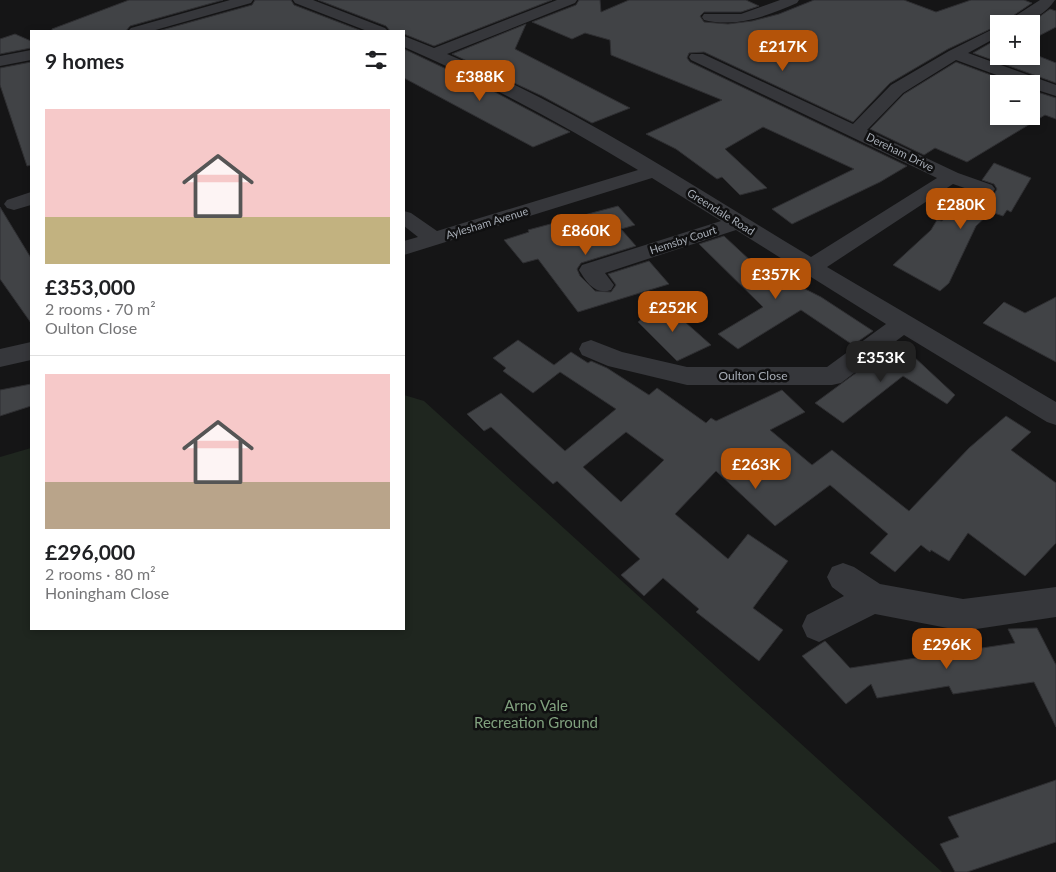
<!DOCTYPE html>
<meta charset="utf-8">
<style>
body{margin:0;font-family:Lato,sans-serif;background:#f6f6f6;color:#202124;height:100vh;display:flex;flex-direction:column;font-size:19px;white-space:nowrap}
*{box-sizing:border-box;margin:0}
p{font-size:16px;color:#757577}
.icon{flex:none;width:28px;height:28px;fill:none;stroke:currentColor;stroke-width:2;stroke-linecap:round;stroke-linejoin:round}
.map{position:relative;flex:1;overflow:hidden}
.side{position:absolute;left:30px;top:30px;width:375px;height:600px;display:flex;flex-direction:column;background:#fff;border-radius:0px;box-shadow:0 2px 8px #0003}
.side>*{flex:none}
.buttons{position:absolute;left:990px;top:15px;display:grid;gap:10px}
.buttons a{display:grid;place-items:center;width:50px;height:50px;border-radius:0px;background:#fff;box-shadow:0 2px 8px #0003;font-size:25px}
.price{position:absolute;translate:-50% -42px;padding:0 11px;border-radius:10px;background:#b45309;color:#fff;font-size:16px;line-height:32px;filter:drop-shadow(0 1px 2px #0008)}
.price::after{content:'';position:absolute;left:50%;top:30px;width:15px;height:11px;margin-left:-8px;background:inherit;clip-path:polygon(0 0,100% 0,50% 100%)}
.price.on{background:#222;color:#fff}
ul{padding:0;list-style:none}
li{display:grid;align-content:center;gap:10px;height:265px;padding:0 15px}
li+li{border-top:1px solid #e0e0e0}
li span{display:grid;place-items:center;height:155px;border-radius:0px;color:#555}
li>.icon{margin-inline-start:auto}
span .icon{width:90px;height:90px;fill:#fffc;stroke-width:1}
li b{font-size:21px}
h2{display:flex;justify-content:space-between;align-items:center;height:60px;padding:0 15px;font-size:21px}
.map>svg:first-child{display:block}
</style>
<div class="map">
<svg width="1056" height="872" viewBox="0 0 1056 872">
<rect width="100%" height="100%" fill="#151516"/>
<!-- green -->
<path fill="#1f261f" d="M404 395 424 401 942 872H0V457L31 448V629H404Z"/>
<!-- building -->
<path fill="#414346" stroke="#2f2f32" fill-rule="evenodd" d="M129 0H223L130 26 126 31H52V29Z
M255 0H291L294 5 362 31H158L252 5Z
M318 0H552L434 46 404 34V31H390L386 26Z
M579 0H600L601 12 629 0H746L759 6 741 12H704L700 16 704 22 728 24 752 21 779 14 814 0H904L936 12 971 0H1024L1032 3 1001 24 948 49 890 83 853 122 704 52 689 53 687 58 690 62 907 166 880 182 792 224 772 209 854 169 763 127 725 149 767 188 740 195 722 177 717 179 676 149 646 134 722 100 611 55 610 40 585 33 572 39 532 22 576 5Z
M1050 9 1056 11V27L1031 40V24H1022L1039 17Z
M526 24 515 49 630 108 592 123 542 96 452 54Z
M15 34 31 41V48L0 54V39Z
M999 38V56H1031V53L1056 63V83L973 53Z
M404 49 493 91 570 132 533 147 404 78Z
M31 62V165L27 166 0 85V68Z
M956 62 1015 84H999V116H1031V90L1056 98V119L1045 115 967 162 935 148 924 155 870 129 904 94Z
M994 163 1031 178 1011 212 1007 210 1003 216 991 212 976 226 949 283 940 291 893 265 931 230 937 220 942 221 957 207 961 209 973 193 984 197 994 194 997 189 994 184 982 180Z
M618 206 635 225 621 229 636 246 581 263 577 269 580 276 595 291 611 292 616 285 608 274 649 261 669 284 578 312 538 259 523 263 504 240 529 232 528 230Z
M0 207 31 258V323L0 279Z
M724 236 767 276 771 272 821 297 873 331 853 345 801 310 738 349 718 334 763 307 699 244Z
M1056 297V362L983 323 1004 302 1025 313Z
M662 302 693 329 711 345 677 361 638 322Z
M518 340 554 365 571 352 588 363 591 361 607 368 649 395 657 388 706 423 711 418 716 421 782 390 805 412 770 430 812 465 832 450 909 511 969 448 1006 416 1031 432 1011 450 1056 483V543L1025 576 968 533 949 561 931 550 930 552 921 545 895 572 870 553 888 534 830 485 775 526 716 471 675 514 728 559 748 534 788 561 753 608 783 630 759 661 696 612 699 609 663 578 644 596 621 575 640 559 557 481 553 484 491 427 484 431 467 414 501 393 565 451 616 409 560 372 533 393 503 371 506 368 493 358ZM626 432 664 460 621 502 583 467Z
M898 342 955 395 947 404 903 376 843 423 815 403Z
M31 384V406L0 416V390Z
M1037 628 1056 665V727L1034 682 953 694 949 686 877 698 871 684 846 704 802 656 825 641 850 668 1015 643 1008 629Z
M1056 780V842L967 872H955L940 844 959 837 948 817Z"/>
<g fill="none" stroke-linecap="round" stroke-linejoin="round">
<!-- minor -->
<path fill="#36373b" fill-rule="evenodd" d="M230 0H253L251 3 152 31H128L131 28Z
M293 0H313L385 28 388 31H367L295 3Z
M557 0H577L575 3 447 54C575 107 693 186 811 257L937 178 691 60 689 57 691 54H703L853 124 891 85 949 51 999 26V36L968 53 1056 85V96L1031 88V84H1021L956 60 903 93 867 130 958 173 992 185 995 189 992 193 985 195 953 184 827 267 1056 402V425L1047 422 904 335 841 383 832 385H687L608 366 582 355 579 349 582 343 591 340 622 352 687 367H827L886 324 736 230 605 273 614 285 611 290C595 295 587 283 579 270L582 265 721 221 652 178 404 255V241L418 237 404 226V211L411 213 437 231 638 170C562 124 485 82 404 47V36L434 48Z
M780 0H799L797 3C767 16 737 28 704 20L702 17 704 14H741Z
M1040 0H1055C1043 18 1023 24 1003 24Z
M31 50V60L0 66V56Z
M31 192V205L14 210 7 208 4 204 7 200Z
M31 342V360L0 367V349Z
M843 563 854 567 880 584 963 599 1056 587V617L963 631 875 614 819 642 807 637 802 626 807 615 844 596 832 587 827 577 832 567Z"/>
</g>
<g text-anchor="middle" stroke-width="5" stroke-linejoin="round" paint-order="stroke">
<!-- far-street labels -->
<g font-size="11" fill="#a7adb6" stroke="#101011">
<text transform="translate(900 152) rotate(26)" y="4">Dereham Drive</text>
<text transform="translate(721 212) rotate(32)" y="4">Greendale Road</text>
<text transform="translate(487 223) rotate(-17)" y="4">Aylesham Avenue</text>
<text transform="translate(683 240) rotate(-18)" y="4">Hemsby Court</text>
</g>
<!-- street labels -->
<g font-size="12" fill="#a7adb6" stroke="#101011">
<text x="753" y="380">Oulton Close</text>
</g>
<!-- near-park labels -->
<g font-size="15" fill="#80a17e" stroke="#101011">
<text x="536" y="711">Arno Vale<tspan x="536" dy="17">Recreation Ground</tspan></text>
</g>
</g>
</svg>
<div class="buttons">
<a>+</a>
<a>−</a>
</div>
<b class="price" style="left:783px;top:72px">£217K</b>
<b class="price" style="left:480px;top:102px">£388K</b>
<b class="price" style="left:961px;top:230px">£280K</b>
<b class="price" style="left:586px;top:256px">£860K</b>
<b class="price" style="left:776px;top:300px">£357K</b>
<b class="price" style="left:673px;top:333px">£252K</b>
<b class="price on" style="left:881px;top:383px">£353K</b>
<b class="price" style="left:756px;top:490px">£263K</b>
<b class="price" style="left:947px;top:670px">£296K</b>
<section class="side">
<h2>9 homes<svg class="icon" aria-label="filters" viewBox="0 0 24 24"><path d="M4 7h16M4 17h16"/><circle cx="9" cy="7" r="2"/><circle cx="15" cy="17" r="2"/></svg></h2>
<ul>
<li><span style="background:linear-gradient(#f6c9c9 70%,#c2b280 0)"><svg class="icon" aria-label="home" viewBox="0 0 24 24"><path d="M3 11l9-7 9 7M6 9v11h12V9"/></svg></span><div><b>£353,000</b><p>2 rooms · 70 m²</p><p>Oulton Close</p></div></li>
<li><span style="background:linear-gradient(#f6c9c9 70%,#b9a48a 0)"><svg class="icon" aria-label="home" viewBox="0 0 24 24"><path d="M3 11l9-7 9 7M6 9v11h12V9"/></svg></span><div><b>£296,000</b><p>2 rooms · 80 m²</p><p>Honingham Close</p></div></li>
</ul>
</section>
</div>
